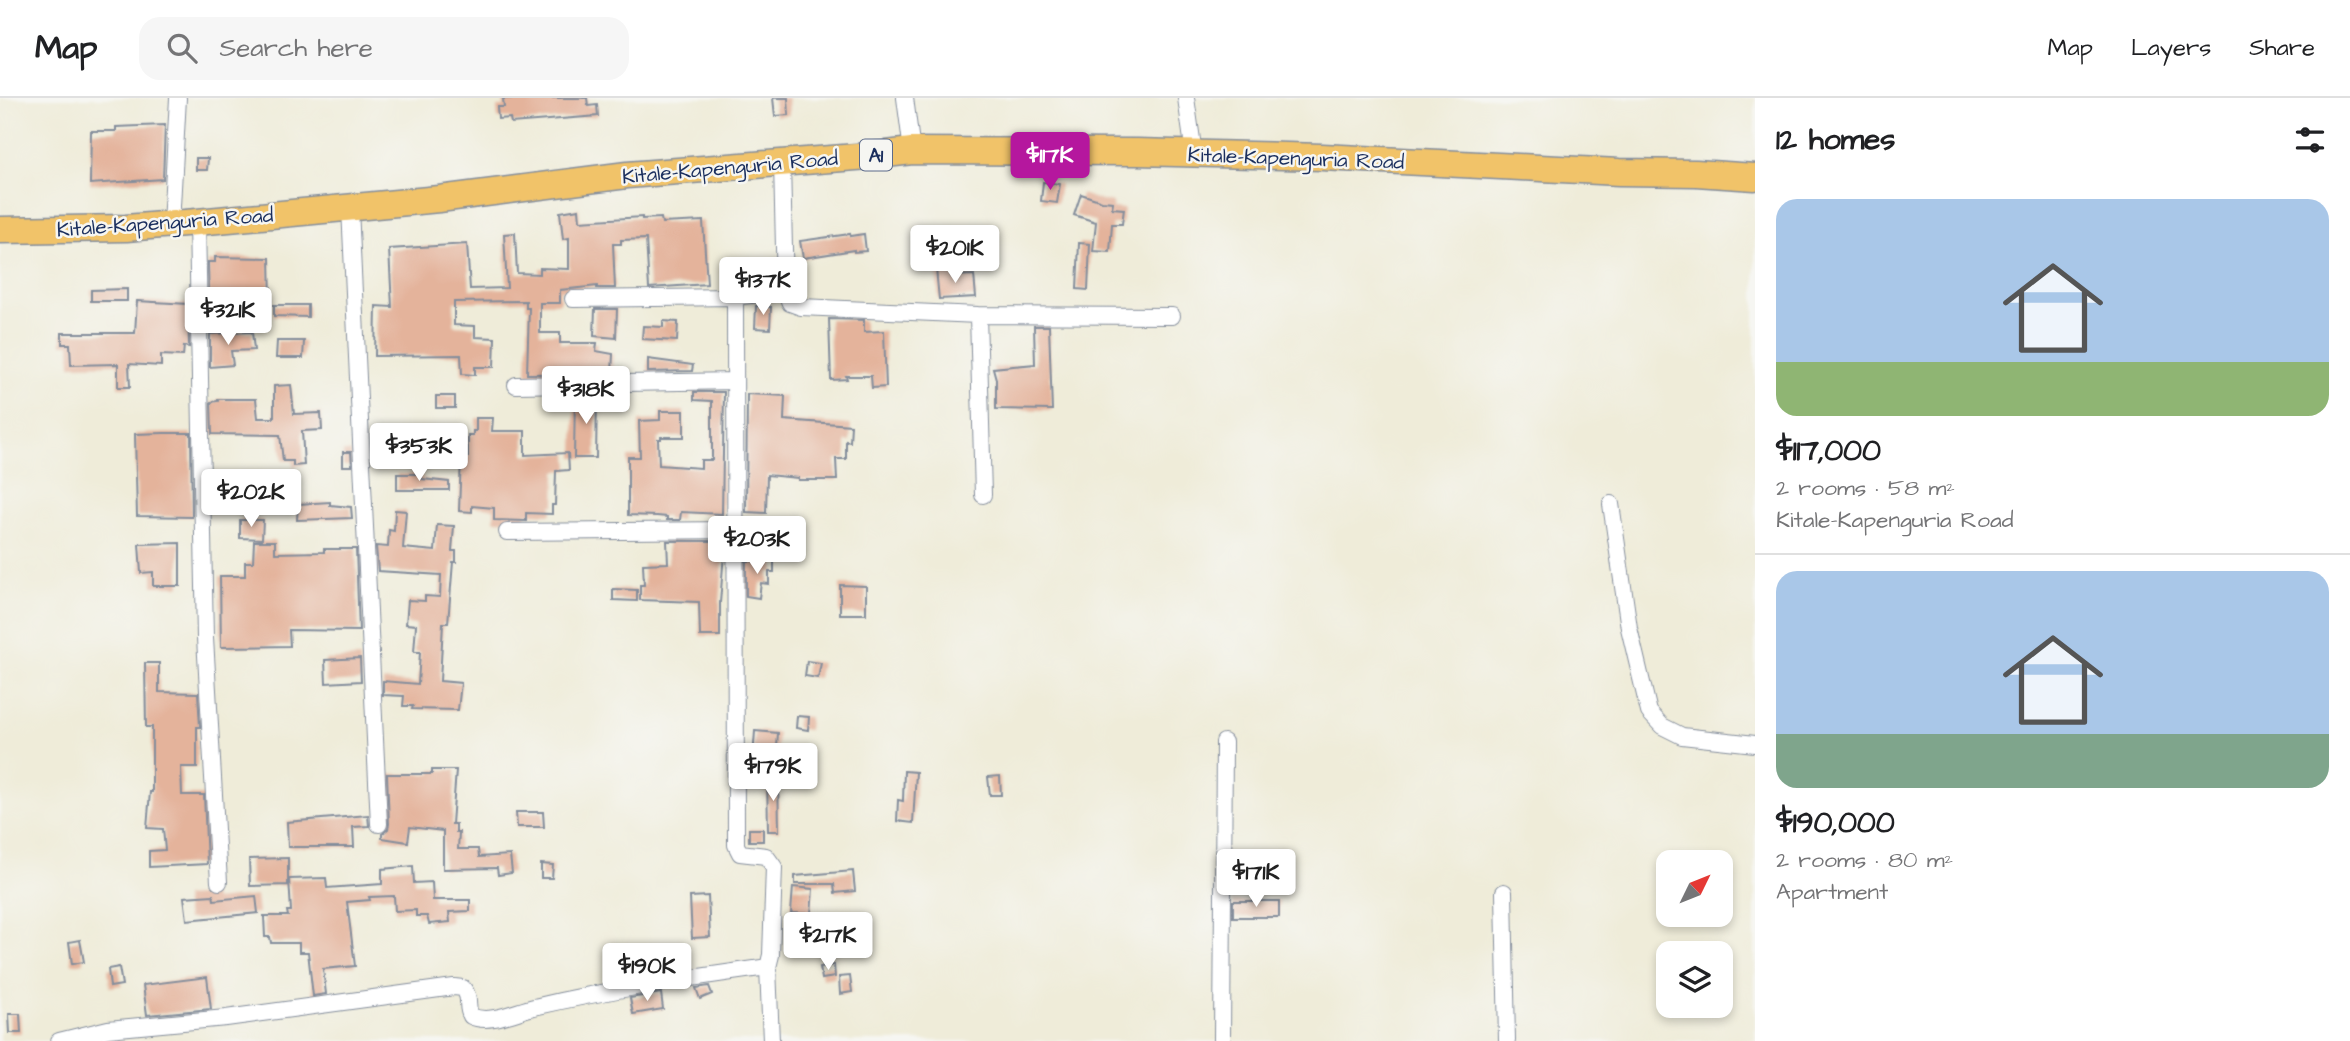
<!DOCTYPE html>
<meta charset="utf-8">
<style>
body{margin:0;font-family:"Architects Daughter",sans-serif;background:#f6f6f6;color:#202124;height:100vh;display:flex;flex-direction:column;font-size:26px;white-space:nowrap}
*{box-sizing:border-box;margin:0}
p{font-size:23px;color:#757577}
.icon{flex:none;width:38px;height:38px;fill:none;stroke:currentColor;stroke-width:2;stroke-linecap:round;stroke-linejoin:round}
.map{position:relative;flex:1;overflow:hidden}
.side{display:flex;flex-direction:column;background:#fff;width:595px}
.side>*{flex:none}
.needle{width:46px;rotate:47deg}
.fabs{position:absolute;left:1656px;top:752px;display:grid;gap:14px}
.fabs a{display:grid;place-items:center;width:77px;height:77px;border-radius:14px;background:#fff;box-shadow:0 4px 10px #0003;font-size:35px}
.price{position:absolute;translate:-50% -60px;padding:0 16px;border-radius:7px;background:#fff;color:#222;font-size:23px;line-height:46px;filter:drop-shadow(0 2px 4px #0008)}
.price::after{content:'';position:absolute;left:50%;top:42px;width:21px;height:16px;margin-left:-10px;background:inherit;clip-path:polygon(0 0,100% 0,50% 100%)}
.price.on{background:#b5179e;color:#fff}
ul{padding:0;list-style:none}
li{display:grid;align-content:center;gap:14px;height:371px;padding:0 21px}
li+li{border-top:2px solid #e0e0e0}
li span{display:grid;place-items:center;height:217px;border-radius:21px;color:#555}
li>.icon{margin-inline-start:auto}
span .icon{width:126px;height:126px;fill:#fffc;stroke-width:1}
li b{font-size:30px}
h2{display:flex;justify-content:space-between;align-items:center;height:84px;padding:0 21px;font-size:30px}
header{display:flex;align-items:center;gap:42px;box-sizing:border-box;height:98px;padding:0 35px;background:#fff;border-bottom:2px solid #e0e0e0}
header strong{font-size:33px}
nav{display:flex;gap:38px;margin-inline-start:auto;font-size:24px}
.search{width:490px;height:63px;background:#f6f6f6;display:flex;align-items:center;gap:18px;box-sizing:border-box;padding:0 24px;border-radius:21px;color:#757577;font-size:26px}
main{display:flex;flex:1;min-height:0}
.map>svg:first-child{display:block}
</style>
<header>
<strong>Map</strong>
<div class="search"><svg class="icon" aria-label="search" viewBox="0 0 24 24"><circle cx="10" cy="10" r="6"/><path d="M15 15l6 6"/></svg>Search here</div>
<nav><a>Map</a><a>Layers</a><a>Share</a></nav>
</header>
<main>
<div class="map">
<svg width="1755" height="943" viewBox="0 0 1755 943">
<rect width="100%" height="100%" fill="#f6f6f2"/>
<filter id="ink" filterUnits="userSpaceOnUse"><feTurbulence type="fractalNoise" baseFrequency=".0143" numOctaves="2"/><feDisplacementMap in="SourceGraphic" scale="14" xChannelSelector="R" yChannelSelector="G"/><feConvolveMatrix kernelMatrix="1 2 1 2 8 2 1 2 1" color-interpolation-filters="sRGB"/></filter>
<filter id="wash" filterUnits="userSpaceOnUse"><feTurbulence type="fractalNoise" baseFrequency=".00686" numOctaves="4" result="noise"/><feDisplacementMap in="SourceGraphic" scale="28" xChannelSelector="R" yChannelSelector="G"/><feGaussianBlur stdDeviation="1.57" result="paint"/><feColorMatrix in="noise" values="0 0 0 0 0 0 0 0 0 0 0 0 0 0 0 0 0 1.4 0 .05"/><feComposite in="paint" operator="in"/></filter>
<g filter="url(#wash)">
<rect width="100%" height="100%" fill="#efecd9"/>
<g id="blocks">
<!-- building -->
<path fill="#e4b39b" d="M517 0H587L588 8 597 7 598 18 511 25 510 20 498 21 497 9H504L503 1Z
M773 0H788L789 17 775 18Z
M165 27 163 81 90 86 91 33H116V29Z
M196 60H208L207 72H196Z
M1043 84 1060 86 1057 105 1041 103Z
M1081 96 1102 103 1113 104 1112 110 1124 111 1122 126H1112L1110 154 1093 153 1096 124 1074 117Z
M579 111 580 123 642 119V121L661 120 662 125 703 123 707 186 649 190 646 141 621 142V146H613L615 190H597V188L560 192V205H540V235H560V245H597L596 253 613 256 612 275 527 276 529 210H526V203L454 204V227L475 228V239L495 240 494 269H475V277L462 276 461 257 375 258 376 208 392 209 389 151 467 146 470 191 507 190 504 136 515 135 517 175 540 176V170L569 171V140L563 141 560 114Z
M850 136V138L864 136 866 153 854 154V152L803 160 800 143Z
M1079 145 1090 146 1088 192 1077 191Z
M215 159 270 160 271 203 209 208 208 164H215Z
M951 170V178L974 177 976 199 939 201 936 171Z
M127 191V203H91V192Z
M137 203 188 206 189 249 184 248 183 258 161 257V268L129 266 130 289H118V266L71 267 70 246H62V235H135Z
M274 207H308V219L274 218Z
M756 208 771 209 770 231 755 230Z
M595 211H617L616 240 594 238Z
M829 221 864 222V234L884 233 886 289 872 290 871 278H846L847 281 831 282Z
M663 223 678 224 677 243 642 241 643 228 663 229Z
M1034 228H1049L1052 312 996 311V281L993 270 1035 266Z
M252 234 254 252 231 253 233 267 210 269V236Z
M277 243H304L303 260H276Z
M648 261 693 267 692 273 648 274Z
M291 287 294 316 321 315 322 332 302 333 304 367 293 368V363H283L280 337 212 336 211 304 218 303V301H256L258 320H274V288Z
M694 294H724L722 416 681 414 680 422H667V419L657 418 628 417V359H640L639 323 660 322V313H684V339H661V341H658L659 367 701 370V362H712V303L694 302Z
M575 296H597L596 360H574Z
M747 296 785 298 784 322 851 327 850 344 846 343V361H836L837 382H798V380L767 377 766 415 746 414Z
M436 298H455V310H436Z
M476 320H493L492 333H525V357L568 355 569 372 556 373 555 407H552V416L526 415V423L494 422V410L472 408V414L459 413 461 359H468V337H473V333H476Z
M164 335H191L192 419 137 418 135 336Z
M343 354H351L352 368H343Z
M397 376H422V381L449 384V392H397Z
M330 404V407L351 409 352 420 297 422 298 406Z
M395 412 406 413 403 450 435 453 437 427 454 428 452 453H456V464H453L448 525H443L440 583 461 585 458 612 412 611 413 608H403L404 598 383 597V583L418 586 420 554H414L416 527 406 526 408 502 425 503V498L440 499 441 477 378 473 376 448 388 449 389 432 394 433Z
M240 422H263L262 441 240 440Z
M254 443H275V455L324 454V451H356L359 533 289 532 290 548 221 549 220 478H245V464H253Z
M667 443H725L720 505V538H700L699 504 640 502V487H644L643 466 668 465Z
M180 445V488H153V474L141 475 139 446Z
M746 463H774V474H769V486L761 485 759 500 746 498Z
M840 487 866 488V516H840Z
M613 491 637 492V503L613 502Z
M360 560 361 583 326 585 325 562Z
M807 563 821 565 818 580 805 578Z
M145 565H159V594L198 595 200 629H197V669H181L182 697H204L207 766 149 769V753L165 752 163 731 147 730 150 694H152V629H146Z
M797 618 809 619 808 632 796 630Z
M755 633 778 635 776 662 753 660Z
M432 672H456L452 726H456V734H459L458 751H478L479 759 510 757 512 775 498 777 497 770 443 771V733L410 729 408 744 382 740V736L388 731 389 726 387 676H432Z
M904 673 916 674 913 725 897 723 898 702 903 703Z
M767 677H778L779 733H768Z
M1000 678 1001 697H990L988 679Z
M516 714H543L544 729H517Z
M368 717 369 728 353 729 354 749H288L287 724Z
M749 731H763V743H749Z
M288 760V787L250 788 249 761Z
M541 766 553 767 552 780H541Z
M413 768 414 785 432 784 433 802H470V813L449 814 450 824 429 826 427 818H416V812L395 813 394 798 369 799 370 802 347 804 355 868 323 871 326 896 313 898 308 854H299V845H271L270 839H265L264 818H288L287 813H291L289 781 326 780 327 790 382 786V771Z
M853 773 855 793 835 795 834 786H795V778Z
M793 789 813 791 811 816 791 815Z
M213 797 214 802 256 798 258 815 187 822 184 799Z
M708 798 710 839 692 840 690 799Z
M1233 803H1279V819H1233Z
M80 842 84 864 72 866 69 844Z
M834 867 835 879 822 881 820 869Z
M119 869 122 887 110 889 108 871Z
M850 878 852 894 840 896 839 879Z
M207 879 211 911 147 917 143 887Z
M709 888 712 896 700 901 696 890Z
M661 895 663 911 633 916 630 900Z
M9 916H20L21 935H10Z"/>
</g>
</g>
<g filter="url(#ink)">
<use href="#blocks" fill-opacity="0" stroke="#858e9c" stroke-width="2"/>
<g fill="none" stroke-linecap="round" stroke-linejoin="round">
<defs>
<path id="minor" d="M905 0 912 53
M1186 0 1194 56
M782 65 785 193 790 205 801 209 978 217 1172 218
M350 110 379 726
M197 124 205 540 219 784
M171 126 178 0
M735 199 736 747 740 755 766 758 774 769 771 857 768 869 771 943
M573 201 735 199 785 193
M978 217 983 397
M516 287 735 283
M1611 406 1629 530 1649 614 1662 628 1682 638 1755 646
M507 434 735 432
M1504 794 1507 943
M59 943 108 931 226 920 454 889 463 890C472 901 465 908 471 918 489 927 516 913 534 909 611 891 690 880 768 869
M1222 943 1224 644"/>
<path id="trunk" d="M0 132 126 130 197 124 439 101 627 77 869 58 912 53 1137 54 1322 59 1619 74 1696 75 1755 79"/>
</defs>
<!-- minor casing -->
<use href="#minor" stroke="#858e9c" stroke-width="18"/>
<!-- trunk casing -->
<use href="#trunk" stroke="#858e9c" stroke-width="29"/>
<!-- minor -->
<use href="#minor" stroke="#fff" stroke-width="16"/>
<!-- trunk -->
<use href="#trunk" stroke="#f1c369" stroke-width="26"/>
</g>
</g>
<g text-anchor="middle" stroke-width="5" stroke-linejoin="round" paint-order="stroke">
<!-- shield labels -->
<rect fill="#f6f6f2" stroke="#5d6b8a" stroke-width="2" x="860" y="41.5" width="32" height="31" rx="5"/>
<g font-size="19" font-weight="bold" fill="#1b2f5e">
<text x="876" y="64">A1</text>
</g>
<!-- street labels -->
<g font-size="21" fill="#1b2f5e" stroke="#f6f6f2">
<text transform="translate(1296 60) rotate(2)" y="7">Kitale-Kapenguria Road</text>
<text transform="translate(730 69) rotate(-5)" y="7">Kitale-Kapenguria Road</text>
<text transform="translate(165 124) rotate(-4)" y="7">Kitale-Kapenguria Road</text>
</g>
</g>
</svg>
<div class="fabs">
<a><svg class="needle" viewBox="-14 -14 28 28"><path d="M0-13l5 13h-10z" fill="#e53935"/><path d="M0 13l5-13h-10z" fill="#757577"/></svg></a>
<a><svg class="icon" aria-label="layers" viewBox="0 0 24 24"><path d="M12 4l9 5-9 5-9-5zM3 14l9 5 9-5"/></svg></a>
</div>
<b class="price on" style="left:1050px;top:94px">$117K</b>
<b class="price" style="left:955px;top:187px">$201K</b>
<b class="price" style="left:763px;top:219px">$137K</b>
<b class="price" style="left:228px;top:249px">$321K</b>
<b class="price" style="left:586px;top:328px">$318K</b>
<b class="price" style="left:419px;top:385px">$353K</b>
<b class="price" style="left:251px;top:431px">$202K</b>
<b class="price" style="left:757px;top:478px">$203K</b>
<b class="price" style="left:773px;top:705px">$179K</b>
<b class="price" style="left:1256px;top:811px">$171K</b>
<b class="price" style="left:828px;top:874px">$217K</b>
<b class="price" style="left:647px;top:905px">$190K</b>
</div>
<section class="side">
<h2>12 homes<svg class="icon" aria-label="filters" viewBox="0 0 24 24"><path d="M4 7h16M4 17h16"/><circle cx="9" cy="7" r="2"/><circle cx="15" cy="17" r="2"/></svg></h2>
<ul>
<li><span style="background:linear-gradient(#a9c7e8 75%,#8fb573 0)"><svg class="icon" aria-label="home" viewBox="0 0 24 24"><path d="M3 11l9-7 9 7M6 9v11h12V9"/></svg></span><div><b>$117,000</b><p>2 rooms · 58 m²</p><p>Kitale-Kapenguria Road</p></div></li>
<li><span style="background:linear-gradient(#a9c7e8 75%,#7fa58c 0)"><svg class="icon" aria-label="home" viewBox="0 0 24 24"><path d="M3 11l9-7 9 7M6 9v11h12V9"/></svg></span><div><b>$190,000</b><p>2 rooms · 80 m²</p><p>Apartment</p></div></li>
</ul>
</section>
</main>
